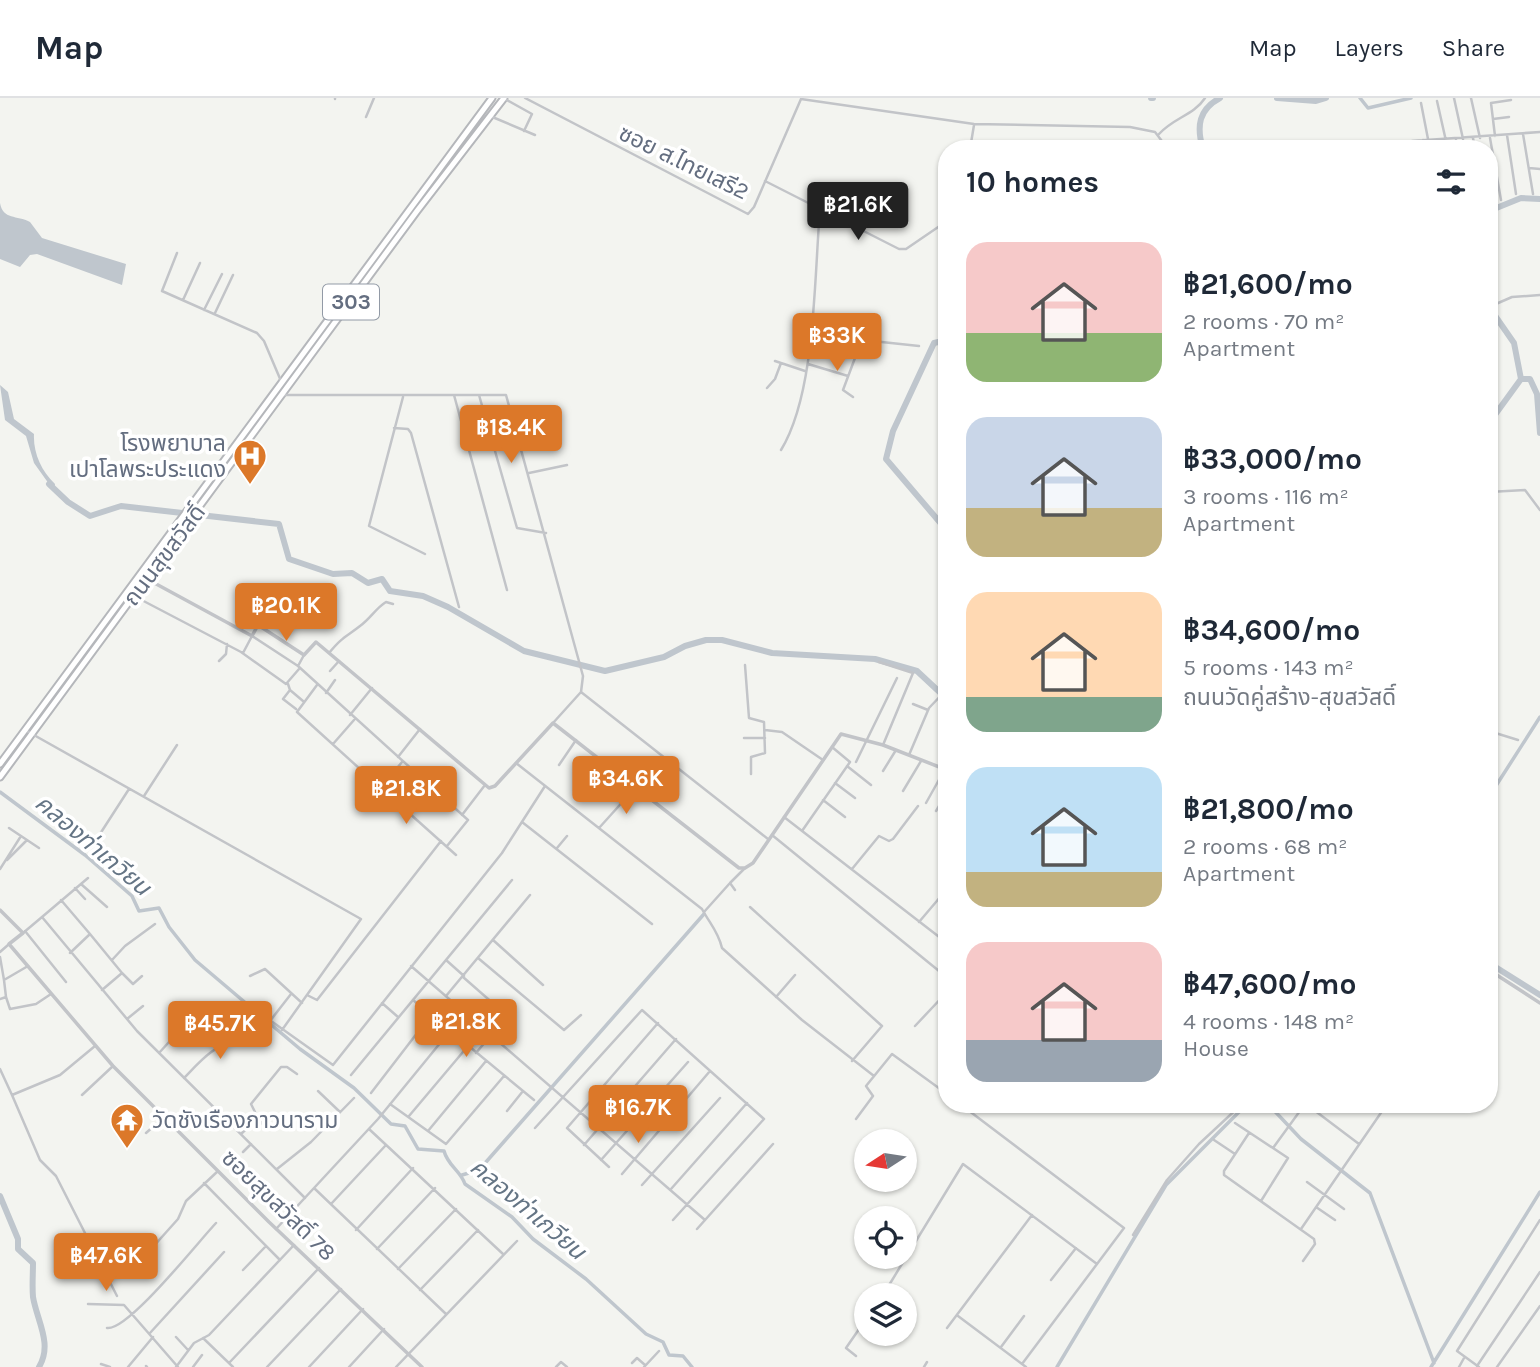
<!DOCTYPE html>
<meta charset="utf-8">
<style>
body{margin:0;font-family:Karla,"Noto Sans Thai",sans-serif;background:#f6f6f7;color:#1f2937;height:100vh;display:flex;flex-direction:column;font-size:26px;white-space:nowrap}
*{box-sizing:border-box;margin:0}
p{font-size:23px;color:#747a83}
.icon{flex:none;width:38px;height:38px;fill:none;stroke:currentColor;stroke-width:2;stroke-linecap:round;stroke-linejoin:round}
.map{position:relative;flex:1;overflow:hidden}
.side{position:absolute;left:938px;top:42px;width:560px;height:973px;display:flex;flex-direction:column;background:#fff;border-radius:28px;box-shadow:0 2px 5px #0004}
.side>*{flex:none}
.needle{width:46px;rotate:258deg}
.tools{position:absolute;left:854px;top:1031px;display:grid;gap:14px}
.tools a{display:grid;place-items:center;width:63px;height:63px;border-radius:50%;background:#fff;box-shadow:0 2px 5px #0004;font-size:35px}
.price{position:absolute;translate:-50% -60px;padding:0 16px;border-radius:7px;background:#dc7829;color:#fff;font-size:23px;line-height:46px;filter:drop-shadow(0 2px 4px #0008)}
.price::after{content:'';position:absolute;left:50%;top:42px;width:21px;height:16px;margin-left:-10px;background:inherit;clip-path:polygon(0 0,100% 0,50% 100%)}
.price.active{background:#222;color:#fff}
ul{padding:0;list-style:none}
li{display:flex;align-items:center;gap:21px;height:175px;padding:0 28px}
li span{display:grid;place-items:center;flex:none;width:196px;height:140px;border-radius:21px;color:#555}
li>.icon{margin-inline-start:auto}
span .icon{width:84px;height:84px;fill:#fffc;stroke-width:1}
li b{font-size:30px}
h2{display:flex;justify-content:space-between;align-items:center;height:84px;padding:0 28px;font-size:30px}
header{display:flex;align-items:center;gap:42px;box-sizing:border-box;height:98px;padding:0 35px;background:#fff;border-bottom:2px solid #e0e1e3}
header strong{font-size:33px}
nav{display:flex;gap:38px;margin-inline-start:auto;font-size:24px}
.map>svg:first-child{display:block}
</style>
<header>
<strong>Map</strong>
<nav><a>Map</a><a>Layers</a><a>Share</a></nav>
</header>
<div class="map">
<svg width="1540" height="1269" viewBox="0 0 1540 1269">
<rect width="100%" height="100%" fill="#f3f4f0"/>
<!-- water -->
<path fill="#bfc6cd" d="M0 105C3 122 17 117 30 124L42 140 126 166 122 187 37 156 30 157 20 169 0 161Z
M0 287 8 294 14 321 34 336C33 354 41 373 55 386L54 393 34 365 26 338 5 322Z"/>
<g fill="none" stroke-linecap="round" stroke-linejoin="round">
<!-- canal -->
<path stroke="#bfc6cd" stroke-width="3.5" d="M1360 0 1368 10 1411 0
M1489 693 1492 694 1540 619
M0 694 85 757 132 798 139 813 159 810 169 829 195 862 300 951 354 990 391 1026 405 1028 418 1051 444 1053C448 1068 460 1072 465 1086L512 1119 533 1141 586 1181 646 1236 663 1244 669 1257 683 1258 692 1269
M1268 1006 1301 1041 1370 1095 1434 1265
M462 1077 479 1072 704 816
M1057 1269 1166 1087 1247 1006
M1431 1269 1540 1094"/>
<!-- river -->
<path stroke="#bfc6cd" stroke-width="6" d="M1151 0H1153
M1277 0 1316 3 1326 0
M1203 51C1196 28 1199 11 1220 0
M1489 113 1521 100 1540 101
M1489 209 1514 245 1521 281
M1489 325 1521 281H1530L1537 296 1540 335
M49 386 68 404 90 418 121 408 279 426 289 461 333 476 352 475 368 485 382 481 390 493 423 498 448 509 524 553 605 573 664 559 685 548 706 542H722L772 555 875 561 917 573 947 601
M943 428 886 361 893 333 934 245 947 242
M1489 865 1540 897
M0 1098 18 1141V1151L33 1165C33 1176 32 1188 33 1199 37 1223 53 1246 39 1269"/>
<defs>
<path id="primary" d="M0 666 492 0
M0 679 417 113 504 0"/>
</defs>
<!-- primary casing -->
<use href="#primary" stroke="#b5b7bb" stroke-width="9"/>
<!-- minor -->
<path stroke="#c2c4c8" stroke-width="2.5" d="M525 0 748 116 754 109 801 1 974 26 1130 29 1155 34 1168 51
M1454 0 1463 41
M1471 0 1480 40
M335 1V0
M505 1 532 16 524 33
M1437 3 1446 43
M1421 5 1428 41
M490 18 535 37
M366 19 374 0
M1493 21 1509 19
M1159 36C1173 20 1194 17 1205 0
M1523 36 1533 96
M1507 37 1516 96
M1495 38 1491 5 1511 2
M1473 40 1475 51
M1490 40 1501 102
M1423 42 1425 51
M1456 42 1458 51
M970 51 974 27
M1408 51 1412 43 1540 34
M1529 70 1540 71
M765 83 899 151H906L947 123
M177 155 162 193 257 235 264 243 281 283
M183 202 200 165
M1489 209 1512 199 1540 197
M204 212 222 176
M215 215 233 177
M808 244 855 260 843 292 853 299
M853 258 858 245 863 242 919 248
M775 263 805 273
M808 266 848 278
M767 290 775 281 781 265
M282 297H506L583 578 581 594 553 625
M454 297 507 492
M479 297 517 430 546 435
M403 299 369 428 425 456
M394 330 408 331 411 335 459 509
M781 352C816 295 814 180 820 112
M529 375 567 367
M1489 394 1525 392 1540 412
M134 498 241 554 286 586 299 571
M256 527 263 511
M243 555 252 538 298 568 468 722 447 748
M329 555C342 539 346 539 360 528 370 521 376 510 386 504L393 506
M219 563 226 556 227 546
M879 564 913 575 883 647
M745 567 749 620 764 624 765 655 751 659V676
M298 568 304 557
M330 573 339 563
M288 586 290 592 303 603
M317 587 297 614 381 690 402 664
M290 592 283 601 296 611
M581 594 768 741
M326 595 335 582
M913 606 928 612
M350 617 372 590
M25 632 361 821 282 932
M765 632 782 634 823 662
M1489 633 1518 642
M744 640H765
M333 646 354 622
M909 657 929 610 947 591
M398 659 420 631
M856 664 897 580
M516 665 702 811C710 826 718 833 722 850L802 922 874 978
M559 667 576 642
M847 668 871 687
M883 673 896 652
M835 685 855 700
M381 690 456 757
M903 693 921 663
M144 698 177 647
M823 702 845 719
M926 705 945 671
M936 713 947 695
M462 717 485 687
M784 719 947 845
M522 724 652 826
M599 730 636 689
M802 733 850 664 832 649
M772 737 939 873 947 868
M98 739 129 691
M27 742 39 750
M557 750 567 738
M7 762 27 742 9 730
M0 771 21 738
M852 771 879 738 889 743 893 741 918 708
M81 786 107 809
M75 790 85 801
M735 792 730 785 745 770
M61 802 90 836 70 855
M750 809 882 928 852 963
M704 814 730 785
M42 819 88 780
M919 824 947 791
M25 833 66 884
M23 835 42 819 137 933 305 1100
M90 836 122 875 102 892
M493 842 543 887
M0 854 8 847
M0 859 4 882 28 868
M478 860 564 932 581 917
M112 862 125 848 155 826
M446 862 464 878
M411 868 705 1122
M122 875 133 886 142 878
M250 878 265 871 302 905
M463 879 511 921
M307 897 317 902 441 743
M446 898 530 797
M6 899 10 911 36 906 51 896
M776 899 795 877
M0 901 6 899 4 882
M413 902 534 1002
M382 905 398 919
M264 918 333 967 502 755 545 688
M127 921 143 908
M270 923 291 896
M915 928 947 894
M159 955 178 934
M476 955 492 936
M0 971 12 997 60 977 95 948
M351 977 512 782
M184 980C196 968 217 942 236 946L242 938
M318 993 340 1014
M371 995 431 917
M12 997 40 1062 56 1078 117 1198
M82 997 113 968
M390 1006 446 1046 504 978
M960 1006 1124 1130 1022 1266
M1306 1006 1359 1046
M507 1013 523 993
M409 1018 468 948
M258 1020 264 1028
M856 1021 873 998 866 988 892 956 947 996
M1235 1025 1288 1060 1261 1103
M535 1030 642 912 764 1021 673 1122
M369 1031 503 1156
M428 1033 486 963
M146 1035 164 1019
M1249 1035 1224 1073V1077L1314 1141 1315 1146 1303 1163
M241 1036 258 1020 251 1006 281 969H287L297 976
M1214 1042 1235 1056
M584 1047 676 941
M1273 1050 1305 1006
M243 1054 251 1046
M601 1062 688 964
M609 1069 567 1030 658 925
M277 1071 311 1044 354 1000
M622 1076 710 973
M1307 1084 1344 1111
M204 1085 280 1162
M642 1087 720 1000
M314 1090 446 1216
M671 1091 747 1005
M331 1106 386 1047
M1316 1109 1335 1122
M276 1131 378 1021 450 933
M697 1131 773 1046
M1301 1131 1387 1006
M356 1132 413 1070
M1133 1137 1167 1082 1199 1046 1242 1006
M377 1151 435 1090
M398 1171 456 1111
M243 1172 266 1148
M126 1179 178 1121 186 1103 218 1073
M1051 1182 1076 1150
M420 1192 478 1132
M883 1197 963 1066 1097 1166
M88 1206 124 1207 178 1269
M958 1218 1026 1269
M107 1230C128 1233 198 1144 216 1125
M947 1230 1032 1117
M150 1235 224 1154
M176 1239 188 1252
M203 1240 233 1269
M1001 1249 1024 1218
M856 1258 846 1250 866 1221
M229 1265 319 1170
M632 1265 637 1260 645 1267
M101 1266 110 1269
M146 1268 147 1269
M1477 1268 1540 1174
M128 1269 153 1239
M176 1269 194 1245 209 1237 294 1147
M193 1269 202 1257
M267 1269 341 1191
M309 1269 363 1211
M349 1269 384 1231
M396 1269 517 1143
M556 1269 561 1264 567 1269
M644 1269 659 1253
M924 1269 927 1264
M1459 1269 1464 1260
M1479 1269 1457 1253 1540 1122
M1497 1269 1540 1208"/>
<!-- tertiary -->
<path stroke="#c2c4c8" stroke-width="3.5" d="M147 481 252 538 258 527 304 557 316 544 489 690 495 688 553 625 739 770H745L753 765 841 636 883 647 947 672
M0 812 23 835 9 846 113 968 269 1124 422 1269
M1489 872 1540 905"/>
<!-- primary -->
<use href="#primary" stroke="#fff" stroke-width="5"/>
</g>
<!-- icons -->
<defs>
<symbol id="hospital-pin" viewBox="-11 -11 22 30"><path d="M0 17L-7.5 6A9.5 9.5 0 1 1 7.5 6Z" fill="#dc7829" stroke="#fff"/><path d="M-5-5h3v3.5h4V-5h3V5h-3V1.5h-4V5h-3Z" fill="#fff"/></symbol>
<symbol id="temple-pin" viewBox="-11 -11 22 30"><path d="M0 17L-7.5 6A9.5 9.5 0 1 1 7.5 6Z" fill="#dc7829" stroke="#fff"/><path d="M0-6L5-2H3V0L6.5 2.5H4V6H1.5V3h-3V6H-4V2.5H-6.5L-3 0V-2H-5Z" fill="#fff"/></symbol>
</defs>
<g fill-rule="evenodd">
<use href="#hospital-pin" x="231" y="339" width="38" height="52"/>
<use href="#temple-pin" x="108" y="1003" width="38" height="52"/>
</g>
<g text-anchor="middle" stroke-width="7" stroke-linejoin="round" paint-order="stroke">
<!-- shield labels -->
<rect fill="#fff" stroke="#929aa6" stroke-width="2" x="323" y="186.5" width="56" height="35" rx="5"/>
<g font-size="21" font-weight="bold" fill="#646e80">
<text x="351" y="211">303</text>
</g>
<!-- street labels -->
<g font-size="23" fill="#646e80" stroke="#fff">
<text transform="translate(684 64) rotate(26)" y="8">ซอย ส.ไทยเสรี2</text>
<text transform="translate(164 457) rotate(-53)" y="8">ถนนสุขสวัสดิ์</text>
<text transform="translate(279 1107) rotate(44)" y="8">ซอยสุขสวัสดิ์ 78</text>
</g>
<!-- poi labels -->
<g font-size="23" fill="#646e80" stroke="#fff" text-anchor="end">
<text x="226" y="353">โรงพยาบาล<tspan x="226" dy="26">เปาโลพระประแดง</tspan></text>
<text x="152" y="1030" text-anchor="start">วัดชังเรืองภาวนาราม</text>
</g>
<!-- water labels -->
<g font-size="24" font-style="italic" fill="#657585" stroke="#fff">
<text transform="translate(93 747) rotate(40)" y="8">คลองท่าเกวียน</text>
<text transform="translate(528 1111) rotate(40)" y="8">คลองท่าเกวียน</text>
</g>
</g>
</svg>
<div class="tools">
<a><svg class="needle" viewBox="-14 -14 28 28"><path d="M0-13l5 13h-10z" fill="#e53935"/><path d="M0 13l5-13h-10z" fill="#747a83"/></svg></a>
<a><svg class="icon" aria-label="locate" viewBox="0 0 24 24"><circle cx="12" cy="12" r="6"/><path d="M12 2v4M12 18v4M2 12h4M18 12h4"/></svg></a>
<a><svg class="icon" aria-label="layers" viewBox="0 0 24 24"><path d="M12 4l9 5-9 5-9-5zM3 14l9 5 9-5"/></svg></a>
</div>
<b class="price active" style="left:858px;top:144px">฿21.6K</b>
<b class="price" style="left:837px;top:275px">฿33K</b>
<b class="price" style="left:511px;top:367px">฿18.4K</b>
<b class="price" style="left:286px;top:545px">฿20.1K</b>
<b class="price" style="left:626px;top:718px">฿34.6K</b>
<b class="price" style="left:406px;top:728px">฿21.8K</b>
<b class="price" style="left:466px;top:961px">฿21.8K</b>
<b class="price" style="left:220px;top:963px">฿45.7K</b>
<b class="price" style="left:638px;top:1047px">฿16.7K</b>
<b class="price" style="left:106px;top:1195px">฿47.6K</b>
<section class="side">
<h2>10 homes<svg class="icon" aria-label="filters" viewBox="0 0 24 24"><path d="M4 7h16M4 17h16"/><circle cx="9" cy="7" r="2"/><circle cx="15" cy="17" r="2"/></svg></h2>
<ul>
<li><span style="background:linear-gradient(#f6c9c9 65%,#8fb573 0)"><svg class="icon" aria-label="home" viewBox="0 0 24 24"><path d="M3 11l9-7 9 7M6 9v11h12V9"/></svg></span><div><b>฿21,600/mo</b><p>2 rooms · 70 m²</p><p>Apartment</p></div></li>
<li><span style="background:linear-gradient(#c9d6e8 65%,#c2b280 0)"><svg class="icon" aria-label="home" viewBox="0 0 24 24"><path d="M3 11l9-7 9 7M6 9v11h12V9"/></svg></span><div><b>฿33,000/mo</b><p>3 rooms · 116 m²</p><p>Apartment</p></div></li>
<li><span style="background:linear-gradient(#ffd9b3 75%,#7fa58c 0)"><svg class="icon" aria-label="home" viewBox="0 0 24 24"><path d="M3 11l9-7 9 7M6 9v11h12V9"/></svg></span><div><b>฿34,600/mo</b><p>5 rooms · 143 m²</p><p>ถนนวัดคู่สร้าง-สุขสวัสดิ์</p></div></li>
<li><span style="background:linear-gradient(#bfe0f5 75%,#c2b280 0)"><svg class="icon" aria-label="home" viewBox="0 0 24 24"><path d="M3 11l9-7 9 7M6 9v11h12V9"/></svg></span><div><b>฿21,800/mo</b><p>2 rooms · 68 m²</p><p>Apartment</p></div></li>
<li><span style="background:linear-gradient(#f6c9c9 70%,#9aa5b1 0)"><svg class="icon" aria-label="home" viewBox="0 0 24 24"><path d="M3 11l9-7 9 7M6 9v11h12V9"/></svg></span><div><b>฿47,600/mo</b><p>4 rooms · 148 m²</p><p>House</p></div></li>
</ul>
</section>
</div>
